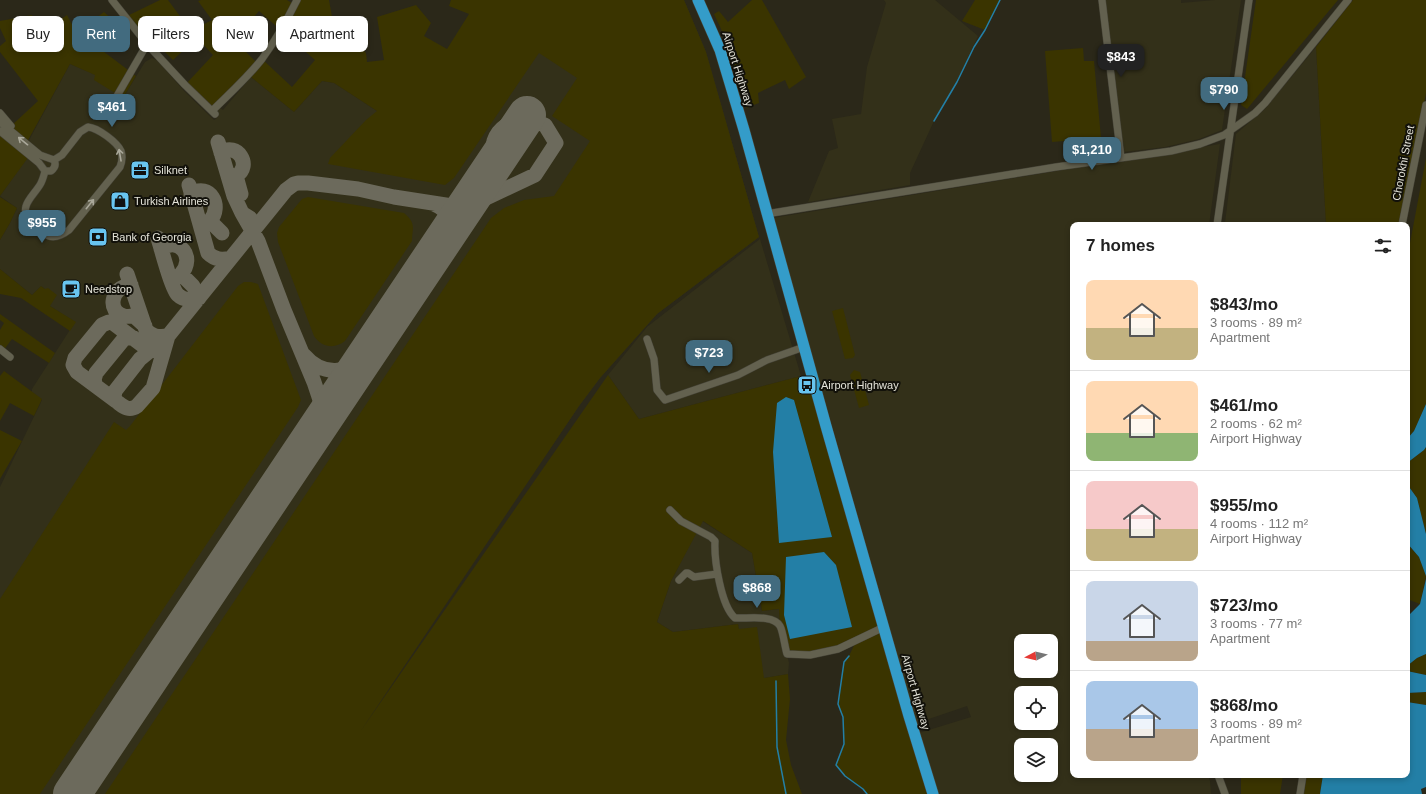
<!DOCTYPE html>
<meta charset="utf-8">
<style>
body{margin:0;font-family:Arial,sans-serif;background:#f2f2f2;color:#222;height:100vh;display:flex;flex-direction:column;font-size:15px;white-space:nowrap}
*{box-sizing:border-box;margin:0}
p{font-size:13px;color:#767676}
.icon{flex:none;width:22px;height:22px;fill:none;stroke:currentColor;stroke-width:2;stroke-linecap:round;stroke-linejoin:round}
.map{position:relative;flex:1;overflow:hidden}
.drawer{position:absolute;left:1070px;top:222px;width:340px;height:556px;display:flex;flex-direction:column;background:#fff;border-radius:8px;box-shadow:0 2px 6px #0003}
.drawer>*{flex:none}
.guide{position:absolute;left:12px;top:16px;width:380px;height:36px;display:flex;gap:8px}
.needle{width:26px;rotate:263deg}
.buttons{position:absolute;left:1014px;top:634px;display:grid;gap:8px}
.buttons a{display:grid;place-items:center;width:44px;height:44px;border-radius:8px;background:#fff;box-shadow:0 2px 6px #0003;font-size:20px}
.price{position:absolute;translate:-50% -34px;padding:0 9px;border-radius:8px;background:#426b7f;color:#fff;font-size:13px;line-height:26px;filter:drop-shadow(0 1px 2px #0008)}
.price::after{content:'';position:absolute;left:50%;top:24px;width:12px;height:9px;margin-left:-6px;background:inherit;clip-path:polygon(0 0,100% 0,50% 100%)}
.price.selected{background:#222;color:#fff}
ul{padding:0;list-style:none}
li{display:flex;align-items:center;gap:12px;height:100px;padding:0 16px}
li+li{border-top:1px solid #e0e0e0}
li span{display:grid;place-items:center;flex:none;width:112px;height:80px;border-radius:8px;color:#555}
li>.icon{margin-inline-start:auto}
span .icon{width:48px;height:48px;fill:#fffc;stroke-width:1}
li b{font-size:17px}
h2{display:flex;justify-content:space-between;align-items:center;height:48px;padding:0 16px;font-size:17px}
.tag{padding:0 14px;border-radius:8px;background:#fff;box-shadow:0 2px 6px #0003;font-size:14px;line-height:36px}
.tag.selected{background:#426b7f;color:#fff}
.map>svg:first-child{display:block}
</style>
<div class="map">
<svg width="1426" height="794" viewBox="0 0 1426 794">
<rect width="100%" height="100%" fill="#2b2819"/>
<!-- built -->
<path fill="#333019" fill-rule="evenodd" d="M684 0 706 52 759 237 657 314 600 378 579 406 315 794H0V487L42 400 32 394V389L75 322 50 306 45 289 41 286 32 295 0 269V240L10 223 17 208 0 196 29 155 27 144 70 64 96 75 123 98 145 62 152 58 158 61 184 91 214 120 217 118 214 115 220 108 223 110 251 77 294 112 322 81 334 83 377 111 479 68Z
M884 0H935L978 36 957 82 934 121 910 173V185L808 202 829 151 838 148 832 119 861 114 867 67 886 3Z
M1106 0H1181V3L1215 0H1241L1222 130 1199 139 1165 147 1123 152 1106 13Z
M1316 47 1326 225H1236L1225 223 1236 134 1266 108Z
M1220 144 1209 225H1073V775H1208L1210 781 1211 794H937L919 733 971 717 967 706 917 723 773 218ZM1021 641H1051V671H1021ZM1021 693H1051V723H1021ZM1021 745H1051V775H1021Z
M760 239 801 376 639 419 608 375 647 327Z
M702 521 752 553 762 611 779 609 780 626 789 663 788 674 764 678 739 629 738 624 673 632 657 622 671 581Z"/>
<!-- green -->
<path fill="#3a3400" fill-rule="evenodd" d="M160 0H168L191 31 212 20 198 1 201 0H287L295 5 297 0H329L336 39 350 35 366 53 367 62 384 60 377 17 416 5 431 23 424 36 447 49 469 14 449 6 451 0H684L706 52 759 237 657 314 600 378 579 406 360 732 608 375 639 419 801 376 812 392 866 586 927 794H867L863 789 845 776 836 765 844 744 843 717 838 704 844 662 849 656 857 639 838 649 787 654 780 626 779 609 762 611 752 553 703 521 671 581 657 622 673 632 738 624 739 629 757 627 764 678 788 674 790 699 786 740 791 765 802 794H105L491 218 504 208 524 200 554 196 590 141 552 116 577 78 539 53 454 178 445 185 328 164 330 158 366 120 377 111 334 83 322 81 294 112 251 77 212 111 185 85 213 55 197 38 173 60 164 51 180 37 163 20 141 37 125 17ZM259 11 315 60 292 87 262 59 257 63 240 46 250 35 244 28Z
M752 0H762L806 77 789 89 785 80 758 93 759 103 746 108 721 29 714 14 719 11 728 22Z
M975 0H1000L985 30 962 21Z
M1256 0H1338L1247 109 1241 105Z
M1353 0H1426V93L1402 225H1326L1316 47Z
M104 12 116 23 95 45 136 76 123 98 94 80 95 75 70 64 26 144 11 126 38 101 0 52V46L6 41 0 28V21L32 15 40 49H56L54 24 67 15 76 33Z
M1083 48 1084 61H1094L1101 138 1052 142 1045 51Z
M0 131 30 155 0 196Z
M1426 158V404L1414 431 1407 439V259Z
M0 197 17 208 10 223 0 240Z
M308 197 404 213C417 224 412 228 412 241L345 341C335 349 322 348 314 336L278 242 277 233 279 227 302 199Z
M0 269 32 295 41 286 45 289 48 288 57 295 50 306 76 322 70 331 21 298 0 294Z
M244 282H251L258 284 301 400 298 407 40 794H0V599L114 422 126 430 130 426 238 286Z
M843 308 855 355 853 358 845 359 832 311Z
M0 314 55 353 49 363 12 339 3 351 0 349V330L4 323 0 320Z
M854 370 860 372 869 405 859 408 850 375Z
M4 371 42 399 34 416 10 403 0 421V376Z
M0 430 22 441 0 479Z
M1426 447V534L1417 498 1407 484V463L1424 450Z
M1407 543 1419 557 1426 576 1420 604 1407 599Z
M1426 654V675L1407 671V666L1417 658Z
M1426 692V705L1407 702V693Z
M1243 775H1283L1280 794H1241V778Z
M1307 775H1323L1320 794H1304Z"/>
<!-- water -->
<path fill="#237fa6" d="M786 397 794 400 832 537 779 543 773 452 777 403Z
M1426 404V447L1424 450 1407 463V439L1414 431Z
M1407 484 1417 498 1426 534V576L1419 557 1407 543Z
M824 552 836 565 852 627 790 639 784 615 786 557Z
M1426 579V654L1417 658 1407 666V617L1420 604Z
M1407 671 1426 675V692L1407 693Z
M1407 702 1426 705V787L1421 789 1422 794H1320L1323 775H1407Z"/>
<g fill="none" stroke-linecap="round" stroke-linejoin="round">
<!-- stream -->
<path stroke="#237fa6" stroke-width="1.5" d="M934 121 957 82 974 47 985 30 1000 0
M849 656 844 662 838 704 843 717 844 744 836 765 845 776 863 789 867 794
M776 681 777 747 786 794"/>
<!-- taxiway -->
<path stroke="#6c6a5c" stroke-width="15" d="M218 142 234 196 242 213 250 218
M221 153C237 141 253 166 236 176L241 194
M189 185 208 253C215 260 222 260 231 258
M191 194C210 182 223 206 210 221L222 233
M434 204C458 214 450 230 440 246
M242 213 258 241 284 310 314 382 320 400V414L319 424 310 439
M158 238C161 248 172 290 178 295 184 301 192 300 199 298
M161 249C179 236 196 257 181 274L193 286
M131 285C110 287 107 312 124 316 126 317 131 316 134 316L145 326
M155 347 146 348 113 323 109 322 102 325 75 358 73 365 77 372 116 401 114 397 115 391 140 359 168 336 286 190 294 184 298 183H308L358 189 394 197 465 208 535 175 556 143 545 125C539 123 531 120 524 120 511 120 498 128 494 141 492 148 494 156 495 163
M304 355C321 375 347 376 365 356
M96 386 94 380 96 373 123 340 126 338H134
M116 401C123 406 128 412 137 406L153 388 168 336C159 337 152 337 146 330L127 274"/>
<!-- runway -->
<path stroke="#6c6a5c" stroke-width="38" d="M72 794 527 115"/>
<defs>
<path id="minor" d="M112 0 147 44 185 85 215 114
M1102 0 1121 158
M110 108 147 44
M212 111C229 94 247 78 262 59 276 40 287 20 297 0
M0 113 11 126
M0 122 40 155 54 160
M0 131 39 163 45 171H51C55 168 56 164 54 160
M45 171C44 175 43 179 41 183 35 195 17 206 30 221 33 225 39 229 44 233 52 240 61 236 69 230L120 167C122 162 123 157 121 151 117 142 98 128 88 127L80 132 62 155 54 160
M766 214 1056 167 1171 151 1200 144 1224 135 1255 113 1265 103 1348 0
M1217 225 1249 0
M1402 225 1426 105
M647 339 654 359 657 390 665 400 738 375 767 360 804 347
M0 349 10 357
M670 510 681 521 711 537 715 541C714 560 721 606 735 618 747 619 773 614 780 626 783 631 785 648 787 654L810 655 838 649 884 627
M679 580 686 573H688L694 577 717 574
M1218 775 1225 794
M1300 794 1303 775"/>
<path id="highway" d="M698 0 720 50 744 130 826 426 909 716 933 794"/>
</defs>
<!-- minor casing -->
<use href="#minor" stroke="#454337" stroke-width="8"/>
<!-- highway casing -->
<use href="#highway" stroke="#454337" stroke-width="12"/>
<!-- minor -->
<use href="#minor" stroke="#63614f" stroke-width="7"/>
<!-- highway -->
<use href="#highway" stroke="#349cc9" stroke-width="11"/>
</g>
<!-- one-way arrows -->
<defs><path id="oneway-shaft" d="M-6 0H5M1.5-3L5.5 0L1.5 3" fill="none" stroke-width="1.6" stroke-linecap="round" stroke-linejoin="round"/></defs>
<g stroke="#aaa89a">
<use href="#oneway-shaft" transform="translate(23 141) rotate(-141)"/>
<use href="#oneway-shaft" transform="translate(120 155) rotate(-100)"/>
<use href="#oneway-shaft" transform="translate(90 204) rotate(-51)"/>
</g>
<!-- icons -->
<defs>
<symbol id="office-square" viewBox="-11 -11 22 22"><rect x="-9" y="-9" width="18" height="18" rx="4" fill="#68c4f0" stroke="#12110a"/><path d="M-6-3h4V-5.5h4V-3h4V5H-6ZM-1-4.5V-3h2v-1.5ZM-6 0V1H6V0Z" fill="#111"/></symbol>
<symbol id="shop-square" viewBox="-11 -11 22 22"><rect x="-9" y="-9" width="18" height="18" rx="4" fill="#68c4f0" stroke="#12110a"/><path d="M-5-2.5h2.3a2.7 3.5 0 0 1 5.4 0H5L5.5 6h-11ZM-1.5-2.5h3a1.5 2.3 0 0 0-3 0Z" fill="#111"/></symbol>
<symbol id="bank-square" viewBox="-11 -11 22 22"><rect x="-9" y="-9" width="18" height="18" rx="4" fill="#68c4f0" stroke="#12110a"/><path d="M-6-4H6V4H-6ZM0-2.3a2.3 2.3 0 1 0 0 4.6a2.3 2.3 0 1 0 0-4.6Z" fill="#111"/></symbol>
<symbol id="cafe-square" viewBox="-11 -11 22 22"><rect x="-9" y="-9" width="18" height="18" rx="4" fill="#68c4f0" stroke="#12110a"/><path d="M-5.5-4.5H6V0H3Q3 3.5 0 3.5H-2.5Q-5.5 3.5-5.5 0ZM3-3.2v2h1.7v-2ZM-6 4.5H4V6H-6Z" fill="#111"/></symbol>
<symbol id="bus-square" viewBox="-11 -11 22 22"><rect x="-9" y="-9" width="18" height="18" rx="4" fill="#68c4f0" stroke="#12110a"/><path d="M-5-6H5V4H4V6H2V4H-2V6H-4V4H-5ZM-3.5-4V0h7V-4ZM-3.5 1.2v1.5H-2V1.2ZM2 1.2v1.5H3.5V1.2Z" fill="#111"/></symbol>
</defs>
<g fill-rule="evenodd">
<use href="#office-square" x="129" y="159" width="22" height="22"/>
<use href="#shop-square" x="109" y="190" width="22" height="22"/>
<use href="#bank-square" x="87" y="226" width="22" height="22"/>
<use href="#cafe-square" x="60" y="278" width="22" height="22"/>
<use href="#bus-square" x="796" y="374" width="22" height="22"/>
</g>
<g text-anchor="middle" stroke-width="4" stroke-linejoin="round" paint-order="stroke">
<!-- street labels -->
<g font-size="11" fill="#e4e3d8" stroke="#12110a">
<text transform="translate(738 69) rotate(72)" y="4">Airport Highway</text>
<text transform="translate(1403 163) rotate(-79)" y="4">Chorokhi Street</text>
<text transform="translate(916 692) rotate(74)" y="4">Airport Highway</text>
</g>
<!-- poi labels -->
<g font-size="11" fill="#e4e3d8" stroke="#12110a" text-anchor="start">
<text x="154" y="174">Silknet</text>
<text x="134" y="205">Turkish Airlines</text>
<text x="112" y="241">Bank of Georgia</text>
<text x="85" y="293">Needstop</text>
<text x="821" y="389">Airport Highway</text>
</g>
</g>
</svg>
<div class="buttons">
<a><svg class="needle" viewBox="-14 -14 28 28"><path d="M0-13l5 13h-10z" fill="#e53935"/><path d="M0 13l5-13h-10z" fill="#767676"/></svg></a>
<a><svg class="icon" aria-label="locate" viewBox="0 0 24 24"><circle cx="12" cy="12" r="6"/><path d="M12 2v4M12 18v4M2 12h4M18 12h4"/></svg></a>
<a><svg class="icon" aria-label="layers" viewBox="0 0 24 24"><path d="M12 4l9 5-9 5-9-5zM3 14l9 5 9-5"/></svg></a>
</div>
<b class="price selected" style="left:1121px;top:78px">$843</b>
<b class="price" style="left:1224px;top:111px">$790</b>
<b class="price" style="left:112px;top:128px">$461</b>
<b class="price" style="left:1092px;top:171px">$1,210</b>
<b class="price" style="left:42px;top:244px">$955</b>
<b class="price" style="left:709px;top:374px">$723</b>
<b class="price" style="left:757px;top:609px">$868</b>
<div class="guide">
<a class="tag">Buy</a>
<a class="tag selected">Rent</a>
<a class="tag">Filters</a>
<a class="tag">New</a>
<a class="tag">Apartment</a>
</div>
<section class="drawer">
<h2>7 homes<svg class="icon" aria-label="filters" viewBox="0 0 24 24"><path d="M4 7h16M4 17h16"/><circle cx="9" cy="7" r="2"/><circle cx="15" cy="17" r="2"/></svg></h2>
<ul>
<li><span style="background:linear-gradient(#ffd9b3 60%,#c2b280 0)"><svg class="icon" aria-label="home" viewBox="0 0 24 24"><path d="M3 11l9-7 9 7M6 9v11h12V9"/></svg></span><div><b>$843/mo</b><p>3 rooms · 89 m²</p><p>Apartment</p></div></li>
<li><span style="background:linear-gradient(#ffd9b3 65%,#8fb573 0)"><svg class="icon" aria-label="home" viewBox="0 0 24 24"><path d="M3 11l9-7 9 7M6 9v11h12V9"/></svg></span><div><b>$461/mo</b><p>2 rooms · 62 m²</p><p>Airport Highway</p></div></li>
<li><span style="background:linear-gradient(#f6c9c9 60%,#c2b280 0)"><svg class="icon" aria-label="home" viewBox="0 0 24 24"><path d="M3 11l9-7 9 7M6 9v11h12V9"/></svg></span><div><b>$955/mo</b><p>4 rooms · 112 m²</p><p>Airport Highway</p></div></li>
<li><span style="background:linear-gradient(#c9d6e8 75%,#b9a48a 0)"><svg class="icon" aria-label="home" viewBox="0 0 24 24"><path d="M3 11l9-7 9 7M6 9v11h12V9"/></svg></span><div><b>$723/mo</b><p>3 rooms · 77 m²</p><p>Apartment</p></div></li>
<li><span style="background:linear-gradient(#a9c7e8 60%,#b9a48a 0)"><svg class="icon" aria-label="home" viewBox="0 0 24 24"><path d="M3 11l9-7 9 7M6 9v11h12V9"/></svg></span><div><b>$868/mo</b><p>3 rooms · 89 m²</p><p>Apartment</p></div></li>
</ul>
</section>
</div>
